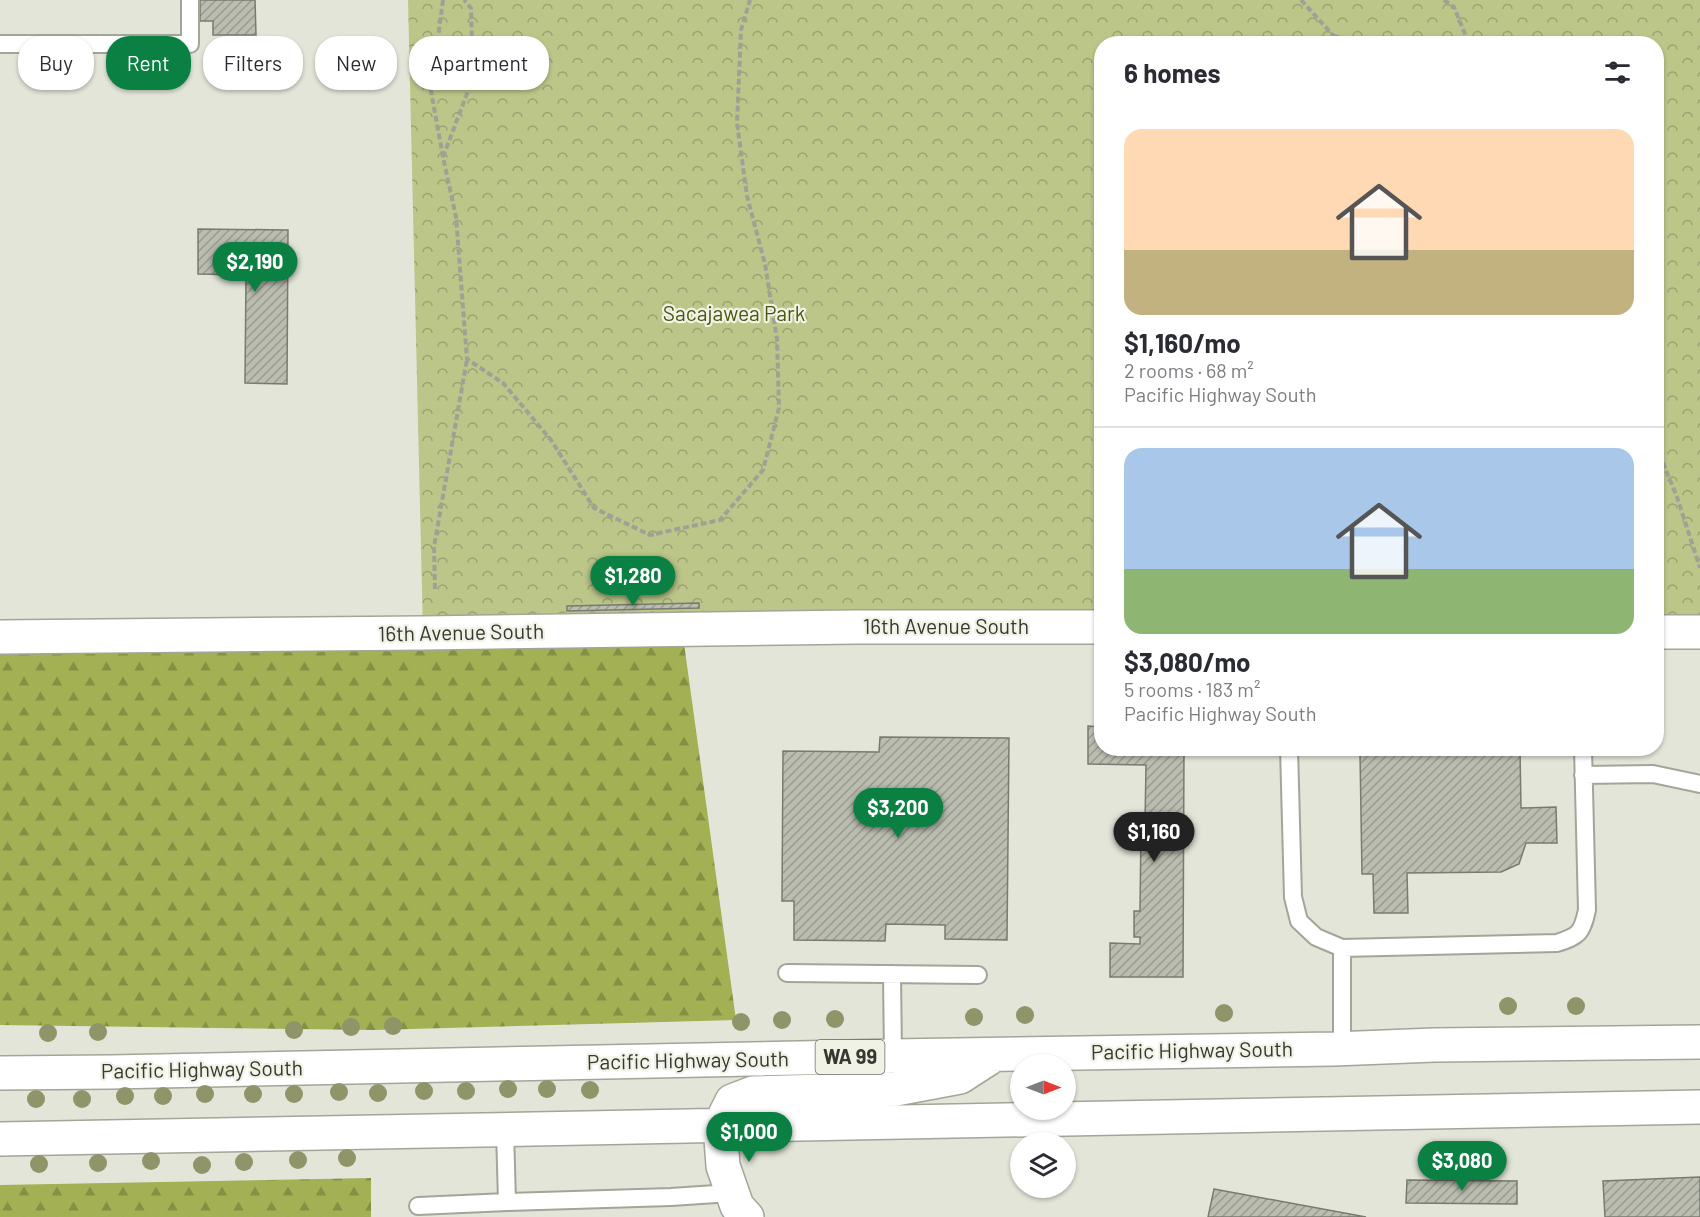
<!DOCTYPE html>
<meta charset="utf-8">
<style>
body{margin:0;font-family:Barlow,sans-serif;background:#f7f7f7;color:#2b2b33;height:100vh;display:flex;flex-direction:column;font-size:22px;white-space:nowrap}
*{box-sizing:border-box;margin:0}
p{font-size:20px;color:#7c7c81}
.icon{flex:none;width:33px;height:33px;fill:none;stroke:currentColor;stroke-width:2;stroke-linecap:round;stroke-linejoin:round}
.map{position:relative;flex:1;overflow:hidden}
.side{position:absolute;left:1094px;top:36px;width:570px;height:720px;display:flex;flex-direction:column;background:#fff;border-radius:24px;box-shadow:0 2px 4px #0004}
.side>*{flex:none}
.banner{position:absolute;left:18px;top:36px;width:570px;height:54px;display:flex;gap:12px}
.needle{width:39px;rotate:90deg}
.buttons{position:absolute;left:1010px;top:1054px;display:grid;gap:12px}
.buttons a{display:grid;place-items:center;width:66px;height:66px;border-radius:50%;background:#fff;box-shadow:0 2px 4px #0004;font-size:30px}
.price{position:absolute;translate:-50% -51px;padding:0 14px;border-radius:21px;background:#0b8043;color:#fff;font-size:20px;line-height:39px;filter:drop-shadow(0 2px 3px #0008)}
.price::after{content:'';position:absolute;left:50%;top:36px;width:18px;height:14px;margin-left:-9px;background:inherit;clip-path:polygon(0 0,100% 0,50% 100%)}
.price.selected{background:#222;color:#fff}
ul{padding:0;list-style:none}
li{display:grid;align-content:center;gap:12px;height:318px;padding:0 30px}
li+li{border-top:2px solid #e1e1e2}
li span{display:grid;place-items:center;height:186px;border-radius:18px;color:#555}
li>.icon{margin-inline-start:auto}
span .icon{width:108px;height:108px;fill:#fffc;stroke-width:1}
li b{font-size:26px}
h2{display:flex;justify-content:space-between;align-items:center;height:72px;padding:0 30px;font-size:26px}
.chip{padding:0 21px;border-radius:24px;background:#fff;box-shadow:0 2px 4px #0004;font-size:21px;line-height:54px}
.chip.selected{background:#0b8043;color:#fff}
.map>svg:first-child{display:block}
</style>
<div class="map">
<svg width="1700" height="1217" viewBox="0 0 1700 1217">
<defs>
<pattern id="forest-firs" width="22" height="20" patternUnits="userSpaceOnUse" patternTransform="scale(1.5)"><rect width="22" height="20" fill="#a3b053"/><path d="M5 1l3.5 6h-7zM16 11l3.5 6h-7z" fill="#869045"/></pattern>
<pattern id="park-crowns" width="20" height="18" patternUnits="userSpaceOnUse" patternTransform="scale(1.5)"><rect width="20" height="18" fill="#bcc689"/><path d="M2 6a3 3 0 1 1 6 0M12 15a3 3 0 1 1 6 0" fill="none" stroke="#9aa271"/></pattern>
<pattern id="building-hatch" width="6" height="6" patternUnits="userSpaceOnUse" patternTransform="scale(1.5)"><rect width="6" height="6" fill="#babdb0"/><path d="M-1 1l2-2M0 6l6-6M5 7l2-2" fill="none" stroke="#989b90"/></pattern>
</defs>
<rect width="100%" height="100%" fill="#e2e5d8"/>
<!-- forest -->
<path fill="url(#forest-firs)" d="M682 629 736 1020 374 1030 0 1025V636Z
M371 1178V1217H0V1185Z"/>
<!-- park -->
<path fill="url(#park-crowns)" d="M408 0H1700V632H1656V44H1101V627L423 633Z"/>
<!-- building -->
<path fill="url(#building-hatch)" stroke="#787b6f" stroke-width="1.5" d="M200 0H255L256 35H213V21H200Z
M198 229 288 230 287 384 245 383 246 275 198 274Z
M699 603V608L567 611V606Z
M1088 726 1101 727V748H1184L1183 977H1110V943L1140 944V937H1134V911H1140L1141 827 1145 822 1146 765 1088 764Z
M880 737 1009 738 1007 940 945 939V925L886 924 885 941 794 940V901H782L783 751 879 752Z
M1520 751 1521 808 1556 807 1557 843H1526L1519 864 1501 872 1407 873 1408 913H1374L1373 874H1362L1360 754Z
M1700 1177V1217H1605L1603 1181Z
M1407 1180 1517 1181V1204L1406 1203Z
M1214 1189 1366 1217H1208Z"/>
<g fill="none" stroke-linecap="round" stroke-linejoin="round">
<defs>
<path id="service" d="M0 44H190V0
M1289 748 1293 897 1299 921 1316 937 1342 948 1557 943C1579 936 1582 933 1587 910L1583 748
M1583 775 1653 774 1700 784
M1342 948V1049
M787 973 978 975
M892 974 893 1056
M505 1130 507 1202 671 1197 731 1193
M418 1206 507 1202"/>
<path id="minor" d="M1656 632H1700
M0 637 423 633 856 627H1101
M720 1125 723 1166 737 1206 747 1217"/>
<path id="primary" d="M0 1073 111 1072 893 1056 1334 1049 1434 1045 1700 1042
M720 1125 732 1101 753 1093 896 1089 960 1077 991 1057
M0 1139 1700 1107"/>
</defs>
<!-- service casing -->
<use href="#service" stroke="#a3a598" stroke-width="20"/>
<!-- minor casing -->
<use href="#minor" stroke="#a3a598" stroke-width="36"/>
<!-- primary casing -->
<use href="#primary" stroke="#a3a598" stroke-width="36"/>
<!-- path -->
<path stroke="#9fa197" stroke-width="4" stroke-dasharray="6 3" stroke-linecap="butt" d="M443 0 431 91 443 157 456 217 467 359 503 383 551 440 594 508 650 535 720 520 763 470 779 408 777 339 765 264 747 196 737 123 741 30 750 0
M1301 0 1341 44
M1444 0 1454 7 1469 44
M1335 36 1358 44
M443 157 473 78 471 8 464 0
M1656 446 1677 497 1700 568
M435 589 434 547 467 359"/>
<!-- service -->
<use href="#service" stroke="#fff" stroke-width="16"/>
<!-- minor -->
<use href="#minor" stroke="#fff" stroke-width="33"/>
<!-- primary -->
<use href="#primary" stroke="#fff" stroke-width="33"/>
</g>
<!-- trees -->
<g fill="#909569">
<circle cx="1508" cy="1006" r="9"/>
<circle cx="1576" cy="1006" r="9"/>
<circle cx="1224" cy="1013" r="9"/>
<circle cx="1025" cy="1015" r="9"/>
<circle cx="974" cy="1017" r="9"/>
<circle cx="835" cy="1019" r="9"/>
<circle cx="782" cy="1020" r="9"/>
<circle cx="741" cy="1022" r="9"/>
<circle cx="393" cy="1026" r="9"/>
<circle cx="351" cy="1027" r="9"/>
<circle cx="294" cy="1030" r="9"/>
<circle cx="98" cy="1032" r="9"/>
<circle cx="48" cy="1033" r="9"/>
<circle cx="508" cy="1089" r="9"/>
<circle cx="547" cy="1089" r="9"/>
<circle cx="590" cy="1090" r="9"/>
<circle cx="424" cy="1091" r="9"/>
<circle cx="466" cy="1091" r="9"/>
<circle cx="339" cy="1092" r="9"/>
<circle cx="378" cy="1093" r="9"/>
<circle cx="205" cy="1094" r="9"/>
<circle cx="253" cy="1094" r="9"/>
<circle cx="294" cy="1094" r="9"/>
<circle cx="125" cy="1096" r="9"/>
<circle cx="163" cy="1096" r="9"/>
<circle cx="36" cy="1099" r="9"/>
<circle cx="82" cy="1099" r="9"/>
<circle cx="347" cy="1158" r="9"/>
<circle cx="298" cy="1160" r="9"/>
<circle cx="151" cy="1161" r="9"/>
<circle cx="244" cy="1162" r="9"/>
<circle cx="98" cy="1163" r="9"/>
<circle cx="39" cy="1164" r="9"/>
<circle cx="202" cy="1165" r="9"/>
</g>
<g text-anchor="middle" stroke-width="4.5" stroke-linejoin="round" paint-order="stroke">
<!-- shield labels -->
<rect fill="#f0f2e5" stroke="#6e7068" stroke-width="1.5" x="815.5" y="1040" width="69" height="34" rx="4.5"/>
<g font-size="20" font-weight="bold" fill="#373832">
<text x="850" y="1064">WA 99</text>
</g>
<!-- park labels -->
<g font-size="21" fill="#4c540e" stroke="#f0f2e5">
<text x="734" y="321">Sacajawea Park</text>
</g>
<!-- street labels -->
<g font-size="21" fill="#373832" stroke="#f0f2e5">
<text x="946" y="634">16th Avenue South</text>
<text transform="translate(461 633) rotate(-1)" y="7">16th Avenue South</text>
<text transform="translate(1192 1051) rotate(-1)" y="7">Pacific Highway South</text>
<text transform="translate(688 1061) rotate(-1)" y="7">Pacific Highway South</text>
<text transform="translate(202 1070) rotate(-1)" y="7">Pacific Highway South</text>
</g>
</g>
</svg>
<div class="buttons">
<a><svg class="needle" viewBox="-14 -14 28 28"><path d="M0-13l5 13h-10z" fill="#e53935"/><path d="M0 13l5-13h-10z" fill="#7c7c81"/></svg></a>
<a><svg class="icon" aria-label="layers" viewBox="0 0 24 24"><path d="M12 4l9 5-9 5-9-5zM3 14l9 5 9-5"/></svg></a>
</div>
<b class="price" style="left:255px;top:293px">$2,190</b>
<b class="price" style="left:633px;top:607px">$1,280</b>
<b class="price" style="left:898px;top:839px">$3,200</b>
<b class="price selected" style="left:1154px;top:863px">$1,160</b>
<b class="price" style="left:749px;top:1163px">$1,000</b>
<b class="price" style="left:1462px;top:1192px">$3,080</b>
<div class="banner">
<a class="chip">Buy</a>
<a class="chip selected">Rent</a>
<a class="chip">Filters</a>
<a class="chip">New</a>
<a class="chip">Apartment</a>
</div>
<section class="side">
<h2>6 homes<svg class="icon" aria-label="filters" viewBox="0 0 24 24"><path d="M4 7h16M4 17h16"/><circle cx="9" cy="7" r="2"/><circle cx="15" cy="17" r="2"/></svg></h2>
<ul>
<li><span style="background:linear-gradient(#ffd9b3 65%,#c2b280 0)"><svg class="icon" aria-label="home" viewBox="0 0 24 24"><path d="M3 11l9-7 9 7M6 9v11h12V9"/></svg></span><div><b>$1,160/mo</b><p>2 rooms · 68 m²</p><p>Pacific Highway South</p></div></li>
<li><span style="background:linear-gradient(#a9c7e8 65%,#8fb573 0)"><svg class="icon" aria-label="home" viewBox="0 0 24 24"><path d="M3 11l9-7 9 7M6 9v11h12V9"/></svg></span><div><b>$3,080/mo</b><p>5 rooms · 183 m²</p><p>Pacific Highway South</p></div></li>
</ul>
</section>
</div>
